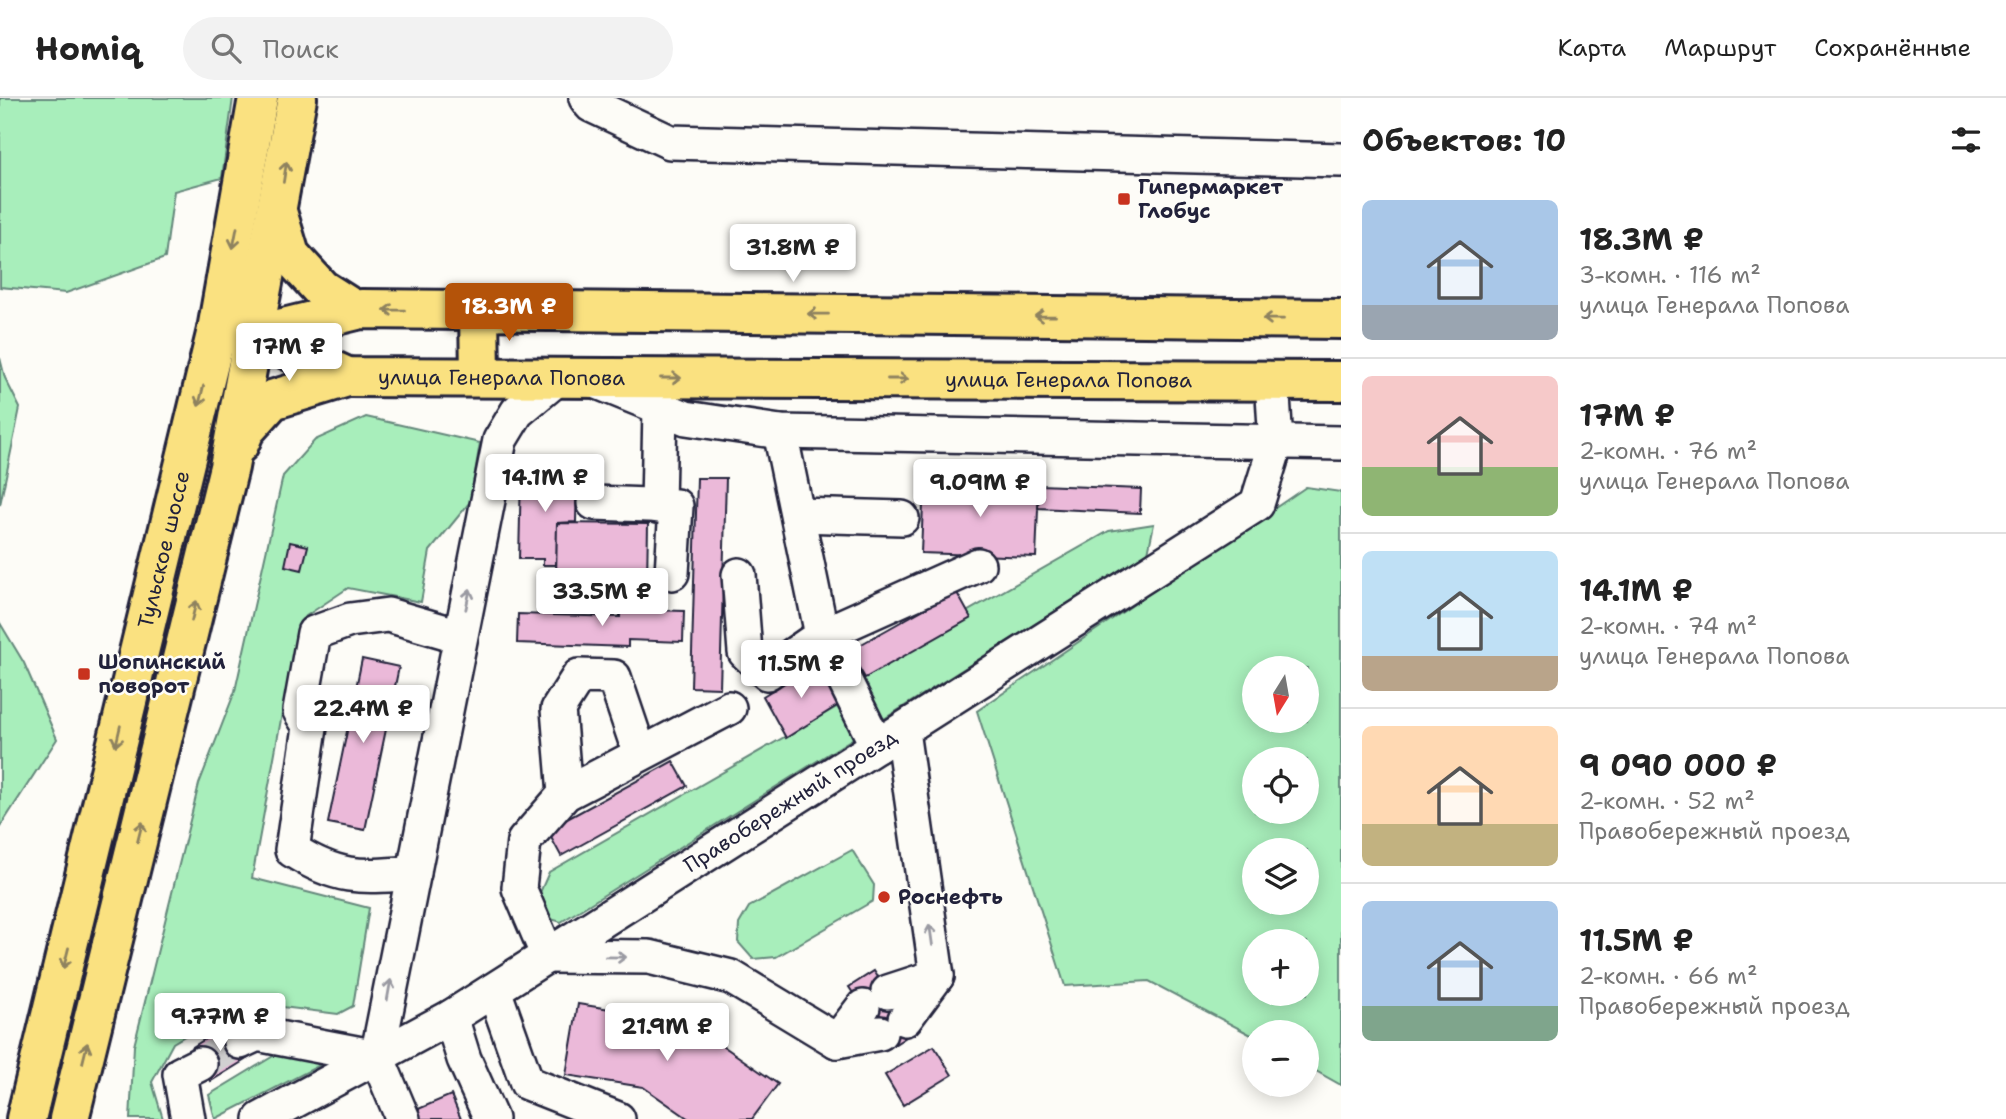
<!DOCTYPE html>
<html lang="ru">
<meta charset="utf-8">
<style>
body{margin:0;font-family:"Shantell Sans",sans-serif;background:#f2f2f2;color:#222;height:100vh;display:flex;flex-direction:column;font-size:26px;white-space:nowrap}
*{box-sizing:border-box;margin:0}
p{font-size:23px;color:#767676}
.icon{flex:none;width:38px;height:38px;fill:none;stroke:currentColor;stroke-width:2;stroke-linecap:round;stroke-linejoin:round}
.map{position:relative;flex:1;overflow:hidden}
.side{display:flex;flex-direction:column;background:#fff;width:665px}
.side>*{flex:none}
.needle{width:46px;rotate:191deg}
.fabs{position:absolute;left:1242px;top:558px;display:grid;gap:14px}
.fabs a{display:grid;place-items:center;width:77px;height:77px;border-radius:50%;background:#fff;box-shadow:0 4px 18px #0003;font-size:35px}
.price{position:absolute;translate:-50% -60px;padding:0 16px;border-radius:7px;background:#fff;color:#222;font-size:23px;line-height:46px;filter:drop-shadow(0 2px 4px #0008)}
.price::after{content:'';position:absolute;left:50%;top:42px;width:21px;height:16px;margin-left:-10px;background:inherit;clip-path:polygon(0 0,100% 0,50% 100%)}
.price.selected{background:#b45309;color:#fff}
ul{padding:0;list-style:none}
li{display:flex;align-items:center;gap:21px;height:175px;padding:0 21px}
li+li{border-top:2px solid #e0e0e0}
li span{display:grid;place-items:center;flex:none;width:196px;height:140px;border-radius:10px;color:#555}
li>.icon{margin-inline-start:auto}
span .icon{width:84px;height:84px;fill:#fffc;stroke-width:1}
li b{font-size:30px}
h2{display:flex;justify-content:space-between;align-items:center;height:84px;padding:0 21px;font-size:30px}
header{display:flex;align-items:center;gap:42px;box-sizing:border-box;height:98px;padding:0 35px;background:#fff;border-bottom:2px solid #e0e0e0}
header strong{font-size:33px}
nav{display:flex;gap:38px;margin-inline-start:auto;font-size:24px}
.search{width:490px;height:63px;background:#f2f2f2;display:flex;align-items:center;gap:18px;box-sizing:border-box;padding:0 24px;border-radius:38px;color:#767676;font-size:26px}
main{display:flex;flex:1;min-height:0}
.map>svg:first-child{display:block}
</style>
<header>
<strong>Homiq</strong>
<div class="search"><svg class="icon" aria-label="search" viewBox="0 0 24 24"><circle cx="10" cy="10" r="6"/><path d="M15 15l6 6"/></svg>Поиск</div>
<nav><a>Карта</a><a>Маршрут</a><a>Сохранённые</a></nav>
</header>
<main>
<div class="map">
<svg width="1341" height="1021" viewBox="0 0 1341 1021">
<rect width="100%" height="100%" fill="#fdfcf7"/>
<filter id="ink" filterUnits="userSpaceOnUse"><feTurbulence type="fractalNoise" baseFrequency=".0143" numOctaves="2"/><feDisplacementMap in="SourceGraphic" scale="14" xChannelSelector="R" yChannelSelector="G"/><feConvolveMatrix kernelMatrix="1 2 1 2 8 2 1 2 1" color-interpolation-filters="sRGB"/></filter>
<g filter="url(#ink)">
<!-- green -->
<path fill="#a8eebb" stroke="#65887b" stroke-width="2" fill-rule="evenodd" d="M0 0H233L222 80 174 93 165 160 66 195 0 189Z
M0 260 5 280 20 310 0 407Z
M366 319 480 345 470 404 430 453 421 504 348 490 306 518 286 594 252 780 369 810 353 908 338 916 242 904 173 945 152 984 163 1021H130L134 948 199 686 235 593 283 378 315 342Z
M1306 389 1341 394V987L1307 968V934H1255V939L1149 883 1065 888 977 613ZM1255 570H1307V623H1255ZM1255 662H1307V714H1255ZM1255 752H1307V805H1255ZM1255 844H1307V896H1255Z
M1154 426 1148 455 561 824 531 815 549 774 840 607 847 582 1109 433Z
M0 525 24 565 57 641 0 729Z
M852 752 874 787 873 803 776 859 753 861 738 844 739 826 749 809Z
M280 954 326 964 215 1021 209 997Z"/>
<!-- building -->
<path fill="#ebb9d9" stroke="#22223b" stroke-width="2" d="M521 376 577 377 576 424 557 425 556 467H543V461H519Z
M697 380H726L720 590 691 589Z
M924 382 1039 387 1036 459 921 455Z
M1039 387 1141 391 1140 415 1038 410Z
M557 425 648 426 647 483 556 481Z
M290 444 308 448 302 472 285 468Z
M956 493 971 520 865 580 849 553Z
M620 511 684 513 683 544 628 542V549L517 545 518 516 620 519Z
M362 561 399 569 365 732 328 725Z
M817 565 840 606 786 640 763 598Z
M673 663 687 688 561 758 547 732Z
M874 873 914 934 889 950 849 889Z
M578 906 687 923 778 986 752 1021H689L643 989 566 977Z
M229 926 250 959 211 983 191 950Z
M934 948 952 977 903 1007 885 977Z
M451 997 461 1021H420L416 1012Z"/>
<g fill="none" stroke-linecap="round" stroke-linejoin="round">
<!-- minor-tunnel -->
<path stroke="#d1d0d1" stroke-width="33" stroke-dasharray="33 17" stroke-linecap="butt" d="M200 966 240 944"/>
<defs>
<g id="minor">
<path d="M586 0 591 7 670 44 1341 62"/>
<path d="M595 283 686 320 780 334 1341 345"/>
<path d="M780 334 822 537 978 467"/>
<path d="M594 405 676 408 672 475"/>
<path d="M658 408 660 310"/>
<path d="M798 417 902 420"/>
<path d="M739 477 745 554 767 575 822 537 877 648"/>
<path d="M729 610 565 696 524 743 519 790 548 858 649 859 731 879 837 943 863 909"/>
<path d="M565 696 558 611 579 578 614 579 640 656"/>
<path d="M414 775C361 779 339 782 292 752L310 629 300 613 314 535 350 522 388 517 460 538"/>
<path d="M494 892 527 985 618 1021"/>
<path d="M888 894 937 878 902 633"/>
<path d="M451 919 464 961 491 1021"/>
<path d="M905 921 937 878"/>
<path d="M837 943 880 935"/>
<path d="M240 944 257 936 377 959"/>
<path d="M188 1021 180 976 200 966"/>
<path id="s1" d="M261 1021 451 919 1257 406 1276 345 1272 282"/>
<path d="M403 1021 377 959 500 342 517 314 559 279"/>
</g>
<g id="major">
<path d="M278 117 290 157 321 191 354 212"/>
<path d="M479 213 480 278"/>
<path id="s2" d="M217 232 255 237 347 279 1341 283"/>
<path d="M255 237 361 211 1341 221"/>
<path d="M239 346 245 332 272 302 347 279"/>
<path id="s3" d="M26 1021 217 232 258 0"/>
<path d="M69 1021 229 369 297 0"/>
</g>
</defs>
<!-- minor casing -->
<use href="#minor" stroke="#22223b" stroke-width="38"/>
<!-- major casing -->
<use href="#major" stroke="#22223b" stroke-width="44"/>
<!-- minor -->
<use href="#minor" stroke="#fdfcf7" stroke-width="33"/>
<!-- major -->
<use href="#major" stroke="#fae180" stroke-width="38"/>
</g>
<!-- one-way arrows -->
<defs><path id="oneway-shaft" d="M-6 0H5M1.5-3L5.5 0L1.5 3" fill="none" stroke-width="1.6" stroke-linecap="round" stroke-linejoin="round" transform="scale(1.75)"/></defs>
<g stroke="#8e825e">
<use href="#oneway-shaft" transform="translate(285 74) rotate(-81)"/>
<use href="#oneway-shaft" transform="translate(235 140) rotate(101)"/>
<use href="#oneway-shaft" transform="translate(394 212) rotate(-179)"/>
<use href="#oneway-shaft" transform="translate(818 216) rotate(-179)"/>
<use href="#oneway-shaft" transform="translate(1045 218) rotate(-179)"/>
<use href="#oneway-shaft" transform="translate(1273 221) rotate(-179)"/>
<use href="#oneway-shaft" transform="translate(671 280)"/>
<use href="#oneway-shaft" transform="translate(898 281)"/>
<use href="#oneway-shaft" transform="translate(201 298) rotate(104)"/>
<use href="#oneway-shaft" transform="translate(194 513) rotate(-76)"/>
<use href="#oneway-shaft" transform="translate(118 638) rotate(103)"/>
<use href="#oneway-shaft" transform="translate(140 734) rotate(-76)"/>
<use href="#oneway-shaft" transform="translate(66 860) rotate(104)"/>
<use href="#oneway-shaft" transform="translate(85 955) rotate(-76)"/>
</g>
<g stroke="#9a9aa2">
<use href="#oneway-shaft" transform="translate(468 501) rotate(-78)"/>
<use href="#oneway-shaft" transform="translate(931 837) rotate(-98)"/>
<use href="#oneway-shaft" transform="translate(616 859) rotate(1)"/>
<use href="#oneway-shaft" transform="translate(389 892) rotate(-80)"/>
</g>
</g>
<!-- markers -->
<g fill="#c8321e" stroke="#fdfcf7" stroke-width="2.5">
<rect x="1117" y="94" width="14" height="14" rx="3.5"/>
<rect x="77" y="569" width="14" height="14" rx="3.5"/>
<circle cx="884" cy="799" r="7"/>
</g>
<g text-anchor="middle" stroke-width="5" stroke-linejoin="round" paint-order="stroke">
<!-- poi labels -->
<g font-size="21" font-weight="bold" fill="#22223b" stroke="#fdfcf7" text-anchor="start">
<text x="1138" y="96">Гипермаркет<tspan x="1138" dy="24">Глобус</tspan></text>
<text x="98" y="571">Шопинский<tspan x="98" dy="24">поворот</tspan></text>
<text x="898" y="806">Роснефть</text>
</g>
<!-- street labels -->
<g font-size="21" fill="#22223b" stroke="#fdfcf7">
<text dy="7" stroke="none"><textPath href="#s2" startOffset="294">улица Генерала Попова</textPath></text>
<text dy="7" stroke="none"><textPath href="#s2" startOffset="861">улица Генерала Попова</textPath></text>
<text dy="7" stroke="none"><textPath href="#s3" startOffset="586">Тульское шоссе</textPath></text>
<text dy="7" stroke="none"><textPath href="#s1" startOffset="618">Правобережный проезд</textPath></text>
</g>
</g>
</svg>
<div class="fabs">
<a><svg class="needle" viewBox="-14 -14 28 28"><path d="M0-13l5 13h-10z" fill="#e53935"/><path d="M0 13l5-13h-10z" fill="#767676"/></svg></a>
<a><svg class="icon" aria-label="locate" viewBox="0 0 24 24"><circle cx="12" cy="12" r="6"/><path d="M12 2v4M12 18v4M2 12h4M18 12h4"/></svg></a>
<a><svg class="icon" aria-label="layers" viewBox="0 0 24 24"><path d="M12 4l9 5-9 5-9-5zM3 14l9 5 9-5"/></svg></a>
<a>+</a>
<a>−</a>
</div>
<b class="price" style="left:793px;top:186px">31.8M ₽</b>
<b class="price selected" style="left:509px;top:245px">18.3M ₽</b>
<b class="price" style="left:289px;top:285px">17M ₽</b>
<b class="price" style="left:545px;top:416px">14.1M ₽</b>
<b class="price" style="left:980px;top:421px">9.09M ₽</b>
<b class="price" style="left:602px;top:530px">33.5M ₽</b>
<b class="price" style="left:801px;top:602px">11.5M ₽</b>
<b class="price" style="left:363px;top:647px">22.4M ₽</b>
<b class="price" style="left:220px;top:955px">9.77M ₽</b>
<b class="price" style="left:667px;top:965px">21.9M ₽</b>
</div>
<section class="side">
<h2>Объектов: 10<svg class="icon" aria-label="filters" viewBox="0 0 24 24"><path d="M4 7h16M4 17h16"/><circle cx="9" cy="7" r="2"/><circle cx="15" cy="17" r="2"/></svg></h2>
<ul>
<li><span style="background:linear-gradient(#a9c7e8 75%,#9aa5b1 0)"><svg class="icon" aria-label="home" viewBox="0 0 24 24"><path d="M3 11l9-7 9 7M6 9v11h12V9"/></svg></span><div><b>18.3M ₽</b><p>3-комн. · 116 m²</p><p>улица Генерала Попова</p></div></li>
<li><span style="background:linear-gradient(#f6c9c9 65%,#8fb573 0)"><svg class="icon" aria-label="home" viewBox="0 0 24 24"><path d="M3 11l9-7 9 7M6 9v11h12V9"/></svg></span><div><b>17M ₽</b><p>2-комн. · 76 m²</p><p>улица Генерала Попова</p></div></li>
<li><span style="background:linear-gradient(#bfe0f5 75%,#b9a48a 0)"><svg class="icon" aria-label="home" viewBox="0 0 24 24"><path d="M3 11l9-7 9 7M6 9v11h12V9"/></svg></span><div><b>14.1M ₽</b><p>2-комн. · 74 m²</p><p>улица Генерала Попова</p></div></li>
<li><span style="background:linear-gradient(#ffd9b3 70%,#c2b280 0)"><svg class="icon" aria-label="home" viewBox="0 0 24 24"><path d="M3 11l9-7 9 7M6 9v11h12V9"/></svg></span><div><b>9 090 000 ₽</b><p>2-комн. · 52 m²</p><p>Правобережный проезд</p></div></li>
<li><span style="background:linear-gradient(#a9c7e8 75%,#7fa58c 0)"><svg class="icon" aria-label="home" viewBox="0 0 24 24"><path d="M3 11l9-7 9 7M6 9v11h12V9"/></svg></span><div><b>11.5M ₽</b><p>2-комн. · 66 m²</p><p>Правобережный проезд</p></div></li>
</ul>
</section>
</main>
